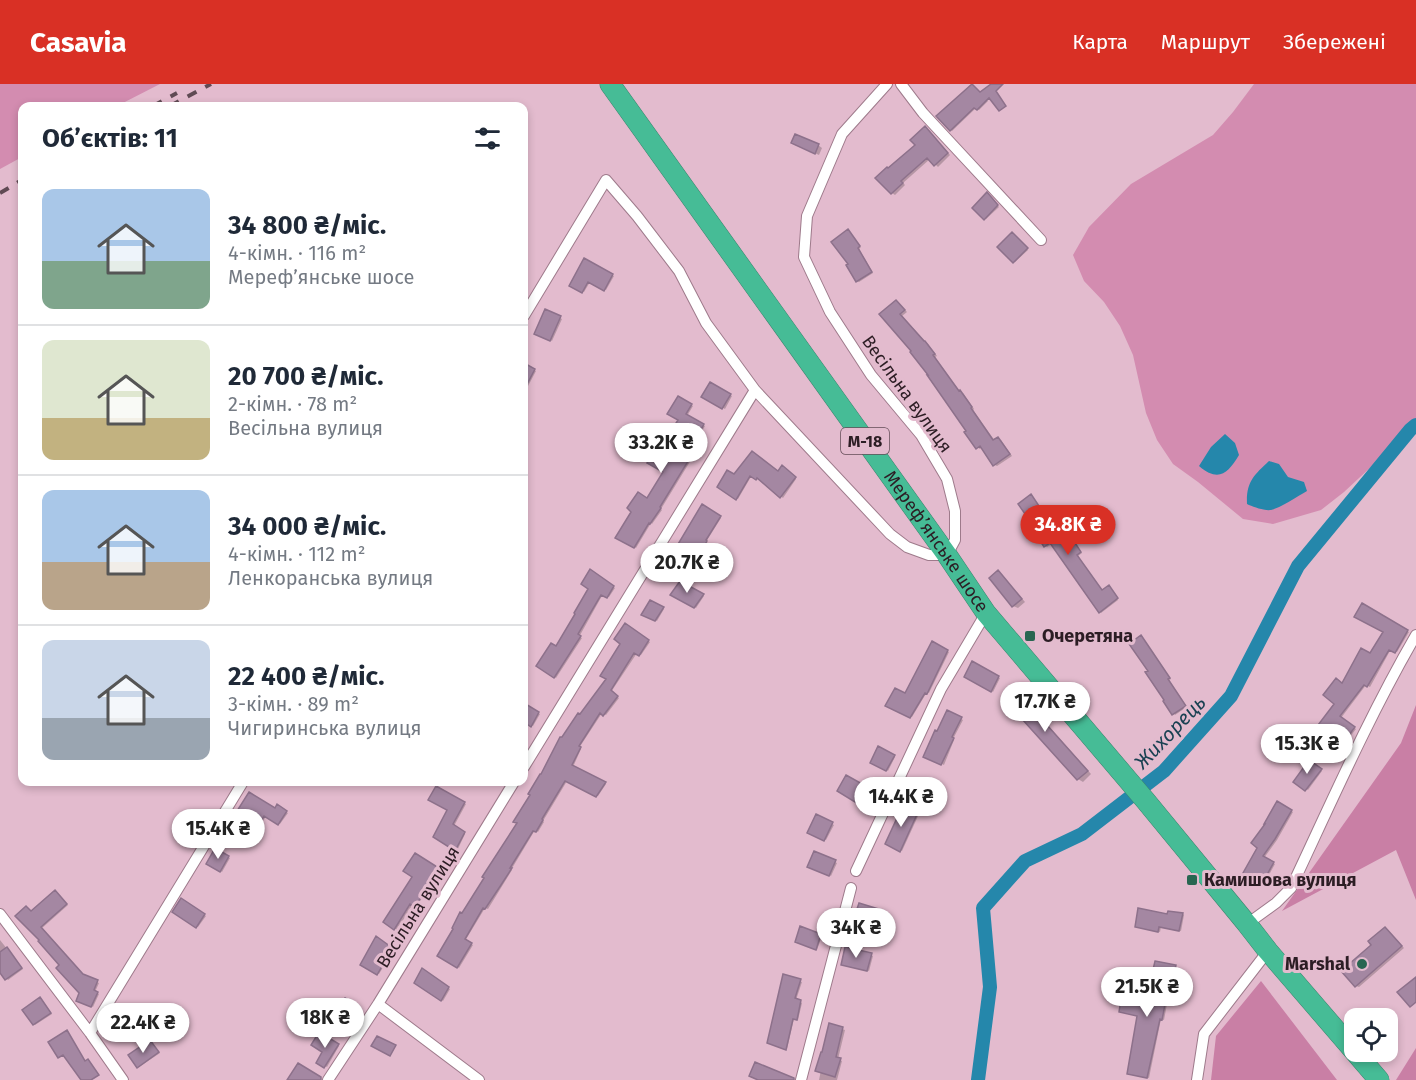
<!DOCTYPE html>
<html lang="uk">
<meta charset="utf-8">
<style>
body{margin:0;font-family:"Fira Sans",sans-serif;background:#f6f6f7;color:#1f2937;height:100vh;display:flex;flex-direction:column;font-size:22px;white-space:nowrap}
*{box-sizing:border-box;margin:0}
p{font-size:20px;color:#747a83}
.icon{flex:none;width:33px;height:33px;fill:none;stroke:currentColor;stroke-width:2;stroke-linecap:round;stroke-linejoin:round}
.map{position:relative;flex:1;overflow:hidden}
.drawer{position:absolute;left:18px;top:18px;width:510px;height:684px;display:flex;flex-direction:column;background:#fff;border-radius:12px;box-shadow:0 3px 9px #0003}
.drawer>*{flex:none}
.buttons{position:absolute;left:1344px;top:924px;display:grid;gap:12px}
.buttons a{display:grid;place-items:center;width:54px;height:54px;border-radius:12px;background:#fff;box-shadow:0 3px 9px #0003;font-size:30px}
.price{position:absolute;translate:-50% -51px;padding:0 14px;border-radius:21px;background:#fff;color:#222;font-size:20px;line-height:39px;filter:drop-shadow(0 2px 3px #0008)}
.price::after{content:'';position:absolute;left:50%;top:36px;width:18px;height:14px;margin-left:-9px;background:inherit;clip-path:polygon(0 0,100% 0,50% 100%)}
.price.on{background:#d93025;color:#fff}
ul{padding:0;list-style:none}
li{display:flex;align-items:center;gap:18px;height:150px;padding:0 24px}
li+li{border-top:2px solid #e0e1e3}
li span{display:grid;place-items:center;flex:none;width:168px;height:120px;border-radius:12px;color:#555}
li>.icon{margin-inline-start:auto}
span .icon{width:72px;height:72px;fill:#fffc;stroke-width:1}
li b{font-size:26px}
h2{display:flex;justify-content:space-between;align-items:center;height:72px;padding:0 24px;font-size:26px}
header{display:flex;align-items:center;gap:36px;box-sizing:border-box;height:84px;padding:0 30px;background:#d93025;color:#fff}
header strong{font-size:28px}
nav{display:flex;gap:33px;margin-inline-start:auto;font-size:21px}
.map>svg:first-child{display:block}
</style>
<header>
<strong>Casavia</strong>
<nav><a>Карта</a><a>Маршрут</a><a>Збережені</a></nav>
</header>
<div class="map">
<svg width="1416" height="996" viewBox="0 0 1416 996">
<rect width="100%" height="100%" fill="#e3bbce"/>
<!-- green -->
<path fill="#d38cb0" d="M0 0H160L117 22H22V73L0 85Z
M1254 0H1416V341L1344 408 1321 426 1273 440 1243 435 1198 398 1173 380 1157 356 1146 329 1133 271 1120 242 1104 218 1084 197 1073 171 1089 143 1131 100 1213 51 1233 28Z"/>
<!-- forest -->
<path fill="#c97fa5" d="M1416 621V816L1396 766 1282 827 1401 659Z
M1261 897 1337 996H1211L1216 952Z
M1416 964V996H1396Z"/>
<!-- water -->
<path fill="#2587ab" d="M1225 350 1235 359 1239 371C1228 389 1219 399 1199 382L1211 363Z
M1269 377 1279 380 1288 393 1304 398 1307 407C1298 412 1280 424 1271 426 1265 427 1253 423 1247 420 1246 398 1254 391 1269 377Z"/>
<!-- shadow -->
<path fill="#0003" d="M974 3 988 17 979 26 976 24 952 47 951 46Z
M927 46 950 71 938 83 930 75 903 99 905 101 895 111 892 109 917 61Z
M797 61H818L822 64 819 71Z
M988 111 999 123 986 135 985 134Z
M848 147 861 163 859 165 873 189 859 198 857 197Z
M1014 151 1028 166 1015 178H1014Z
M585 176 614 192 606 206 590 198 584 208 571 201Z
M899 220 907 228 902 232 928 260 937 272 935 273 960 308 963 309 974 325 973 326 995 357 998 355 1001 356 1012 372 997 382 995 381 982 363 980 365 977 363 968 347 913 268 881 230Z
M546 227 562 235 552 257 536 249Z
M524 280 536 287 527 304 524 302Z
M710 300 732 312 725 325 703 312Z
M679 314 693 322 687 332 705 342 698 354 689 349 678 368 691 376 661 425 662 426 652 440 651 439 636 464 618 453 648 416 665 388 658 371 680 335Z
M782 383 796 395 783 414 759 394 758 395 752 391 738 415 719 403 734 392 778 389Z
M1032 413 1044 429 1042 431 1063 462 1073 457 1082 469 1078 472 1102 508 1110 504 1118 516 1101 529 1052 460 1047 463 1045 462 1035 447 1037 445Z
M702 422 721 434 706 458 708 459 700 473 695 470 680 496 659 486 675 469Z
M591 487 615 504 609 513 603 510 579 553 582 554 556 594 538 582 556 564 590 505Z
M998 488 1002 491 1025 518 1018 524 1013 522Z
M681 499 704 512 696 524 672 511Z
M650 518 664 525 657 537 643 530Z
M1362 521 1409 548 1397 568 1391 565 1370 603 1366 601 1341 634 1356 645 1345 659 1320 640 1336 620 1342 601 1371 571 1385 548Z
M626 541 650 558 641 571 637 569 611 608 619 614 606 631 602 629 579 664 581 665 573 683 606 700 598 712 567 697 543 737 544 738 538 748 535 746 511 786H512L488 825 485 824 465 857 473 861 459 884 439 872 519 739 580 632 608 594 622 559Z
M1142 553 1171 595 1169 596 1187 623 1175 631 1150 587Z
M933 559 949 568 929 609 927 608 912 633 887 621 906 611Z
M972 579 1000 594 993 608 966 592Z
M1014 605 1018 607 1091 690 1083 698 1078 695 1004 614Z
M524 621 540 630 533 642 529 640 524 650Z
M948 628 963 636 953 655 954 656 944 681 925 672Z
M879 664 895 673 888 687 872 678Z
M1309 677 1322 687 1308 706 1295 697Z
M847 693 873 708 865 722 839 707Z
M436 704 466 720 454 742 465 750 457 767 435 752 449 726Z
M1277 719 1293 728 1277 756 1264 774 1275 780 1265 798 1252 790 1251 792 1245 788 1258 763 1267 740Z
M277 723 288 729 280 740 266 732 250 759 227 745 274 725Z
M904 723 919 730 902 767 886 759Z
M816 732 834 741 826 756 809 748Z
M216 766 230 774 222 788 208 779Z
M815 769 837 779 831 792 809 782Z
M416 771 443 788 432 804 429 803 417 822 413 820 397 846 385 838 414 793Z
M57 809 68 821 41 845 84 892 99 899 95 908 99 910 93 923 77 916 81 908 61 881 32 828Z
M182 816 206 832 198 843 174 828Z
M881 828 883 829 879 845 857 838Z
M1183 830 1184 831 1181 847 1161 843 1160 848 1138 843 1169 832Z
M801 844 822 852 817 866 796 857Z
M1385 845 1404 864 1359 903 1356 902 1373 861Z
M376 854 392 865 386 876 387 877 379 890 362 880Z
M0 856 23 885 8 896 0 887Z
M871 871 873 872 869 887 844 881Z
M1175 882 1177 883 1173 900 1171 899 1164 936 1161 935 1149 994 1130 990 1147 917Z
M423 886 450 905 443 917 416 898Z
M784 892 802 898 796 916 802 919 798 936 794 935 787 965 770 959Z
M42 916 52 930 35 941 34 940Z
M345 916 359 924 352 936 338 928Z
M321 928 335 936 329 947 315 939Z
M117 932 126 945 112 954 110 953Z
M830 941 845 946 838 975 842 977 837 996H819Z
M319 950 339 962 327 983 318 978 324 967Z
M150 957 160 969 139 983 138 982Z"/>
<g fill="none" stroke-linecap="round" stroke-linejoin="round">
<!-- canal -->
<path stroke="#2587ab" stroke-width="14" d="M978 996 990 903 983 824 1025 777 1082 750 1164 687 1231 612 1298 482 1410 346 1416 341"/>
</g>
<!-- building -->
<path fill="#a487a2" stroke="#8d718b" stroke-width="1.5" d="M972 0 980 8 991 0H1003L996 7 1006 22 999 27 989 14 977 26 974 24 950 47 936 32Z
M925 42 948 69 934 82 927 74 901 97 903 99 891 110 875 94 887 83 888 84 915 61 910 56Z
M795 50 819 60 815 70 791 59Z
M987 108 998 121 984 136 972 124Z
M848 145 860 162 858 164 872 188 856 198 846 181 848 180 831 158Z
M1012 148 1028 164 1013 179 997 163Z
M584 174 613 190 604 207 588 198 582 209 569 202Z
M896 216 905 226 900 230 924 257H925L935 270 933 271 959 307 960 306 972 323 971 324 993 356 998 353 1010 370 993 382 980 362 976 365 964 348 966 347 927 291H928L910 268 911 267 879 230Z
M545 225 561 232 550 257 534 250Z
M524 279 535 285 524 306Z
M710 298 731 310 722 325 701 313Z
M678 312 692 320 686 330 704 340 696 355 687 350 677 366 690 374 660 423 661 424 650 440 649 439 634 464 615 454 631 428 627 424 638 408 647 414 663 388 647 379 655 367 657 369 678 336 667 330Z
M752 367 778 387 782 381 796 393 780 414 757 394 756 396 750 392 736 416 717 403 727 386 734 390Z
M1031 410 1043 428 1041 429 1063 461 1072 454 1081 468 1077 471 1102 506 1109 501 1118 514 1099 529 1050 459 1044 463 1033 446 1035 444 1018 420Z
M702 420 721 432 706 456 707 457 698 473 693 471 678 496 657 486 670 465 674 467Z
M590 485 614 502 607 514 601 511 578 550 581 552 554 594 536 582 551 559 556 562 575 530 574 529 588 505 581 500Z
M998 486 1022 515 1012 523 989 494Z
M680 497 704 510 694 524 670 511Z
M650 516 664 523 655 537 641 531Z
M1362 519 1408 546 1395 569 1389 566 1367 603 1364 601 1340 632 1355 643 1343 659 1318 641 1334 620 1323 611 1336 594 1342 599 1361 564 1370 569 1383 548 1354 533Z
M625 539 649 556 639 572 634 569 611 606 618 612 603 632 600 629 579 662 581 663 572 681 606 698 596 713 565 697 542 735 543 736 536 748 533 747 510 784H512L501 801 485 825 483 824 465 855 472 859 457 884 437 872 453 845 452 844 460 828 462 829 484 794 482 793 517 739 513 738 530 711 528 710 540 690H541L560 653H562L578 629 580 630 606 595 600 592 620 560 614 555Z
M1141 551 1170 594 1168 595 1186 622 1172 631 1163 617 1164 616 1145 588 1148 587 1129 560Z
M932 557 948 566 927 610 925 609 910 634 885 622 895 604 905 609Z
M972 577 999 592 991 608 964 593Z
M1013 603 1088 687 1077 696 1002 613Z
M524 619 539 628 531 643 524 638Z
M947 626 962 633 952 653 954 654 941 681 923 673 935 646 937 647Z
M878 662 895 671 886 687 870 679Z
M1309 676 1322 685 1305 707 1293 698Z
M846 691 873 706 863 723 837 707Z
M436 702 465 718 453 740 465 748 455 767 433 753 447 726 428 716Z
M249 708 275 724 277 720 287 727 278 741 264 732 248 759 225 746Z
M1277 717 1292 726 1275 755 1263 772 1274 778 1263 798 1250 791 1248 792 1243 789 1257 764 1251 759 1265 740H1264Z
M903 721 918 728 900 768 885 760Z
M816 730 833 738 824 757 807 749Z
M215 764 229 772 220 788 206 780Z
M814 767 836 776 829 792 807 783Z
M415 769 442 786 430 805 427 803 415 823 410 820 394 846 383 838 412 793 403 787Z
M55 806 67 820 41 843 83 890 98 896 94 906 98 908 91 923 76 917 79 909 56 884 59 881 38 857 39 856 15 832 26 822 31 827Z
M181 814 205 830 196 844 172 828Z
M859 819 882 826 877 845 853 837Z
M1138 824 1167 830 1168 827 1183 829 1179 847 1159 843 1158 848 1135 843Z
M800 842 821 850 816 866 795 858Z
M1385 843 1402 862 1355 903 1341 887 1371 861 1368 857Z
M376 852 391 863 385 874 386 875 377 891 360 881Z
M7 863 22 884 5 896 0 889V868Z
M845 863 872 869 867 887 841 881Z
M1155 877 1176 881 1171 900 1169 899 1162 936 1160 935 1147 994 1127 990 1137 932 1119 928 1122 909 1146 916Z
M422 884 449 903 441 917 414 899Z
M783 890 801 895 795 914 801 916 797 936 793 935 786 966 767 959Z
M1416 893V918L1410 923 1397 908Z
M40 913 51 929 33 941 22 926Z
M345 914 358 922 350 936 336 928Z
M321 926 335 934 326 947 313 939Z
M116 929 125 944 109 954 102 943 108 934Z
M829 939 843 943 836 973 841 974 835 993 815 987 821 968H822Z
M67 946 85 977 88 975 99 991 91 996H81L63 971 58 974 48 958Z
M319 948 339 960 324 984 316 979 322 968 311 961Z
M377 952 396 961 390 972 371 962Z
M150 956 159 968 137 984 128 971Z
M755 978 794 994V996H758L749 992Z
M298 979 321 993V996H287Z"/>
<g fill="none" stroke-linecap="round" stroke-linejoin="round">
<defs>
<path id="street" d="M901 0 923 29 1041 156
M524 232 606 96 637 132 679 187 706 239 755 306 890 450 907 463 929 471H947L955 456V427L947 395 921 351 871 291 830 228 804 173 807 132 842 50 887 0
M524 683 755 306
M856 787 941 605 986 529
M0 830 90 949 123 996
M1247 840 1276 819 1291 804C1331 719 1369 632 1416 551
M378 920 479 996
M90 949 243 698
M328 996 378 920 514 698
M801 996 851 804
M1197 996 1204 950 1268 867"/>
<g id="highway">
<path id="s1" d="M610 0 947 471 986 529 1145 716 1247 840 1268 867 1379 996"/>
</g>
</defs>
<!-- street casing -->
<use href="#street" stroke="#9e7a8b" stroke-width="12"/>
<!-- highway casing -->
<use href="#highway" stroke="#3d846e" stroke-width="21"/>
<!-- street -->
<use href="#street" stroke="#fff" stroke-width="10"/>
<!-- highway -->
<use href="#highway" stroke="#46bc96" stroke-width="20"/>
<!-- rail -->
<path stroke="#604a54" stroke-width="4" stroke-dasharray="10 10" stroke-linecap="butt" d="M153 22 177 9
M170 22 211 0
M0 109 22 96"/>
</g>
<!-- markers -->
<g fill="#286651" stroke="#e3bbce" stroke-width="2">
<rect x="1024" y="546" width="12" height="12" rx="3"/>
<rect x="1186" y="790" width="12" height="12" rx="3"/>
<circle cx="1362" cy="880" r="6"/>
</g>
<g text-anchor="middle" stroke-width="6" stroke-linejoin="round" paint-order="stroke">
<!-- shield labels -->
<rect fill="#e3bbce" stroke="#634c57" stroke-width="1.5" x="841" y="344" width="48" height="26" rx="4.5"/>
<g font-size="16" font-weight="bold" fill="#2c1d24">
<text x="865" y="363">М-18</text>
</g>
<!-- street labels -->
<g font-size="18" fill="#2c1d24" stroke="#e3bbce">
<text transform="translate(907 310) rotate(54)" y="6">Весільна вулиця</text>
<text dy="6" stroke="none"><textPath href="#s1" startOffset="562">Мереф’янське шосе</textPath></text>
<text transform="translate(418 823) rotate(-58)" y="6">Весільна вулиця</text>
</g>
<!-- poi labels -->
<g font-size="18" font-weight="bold" fill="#2c1d24" stroke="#e3bbce" text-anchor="start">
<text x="1042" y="558">Очеретяна</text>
<text x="1204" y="802">Камишова вулиця</text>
<text x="1350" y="886" text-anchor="end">Marshal</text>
</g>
<!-- water labels -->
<g font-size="20" font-style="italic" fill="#194152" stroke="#e3bbce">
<text transform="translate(1170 648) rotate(-46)" y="7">Жихорець</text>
</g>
</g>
</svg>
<div class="buttons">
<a><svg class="icon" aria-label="locate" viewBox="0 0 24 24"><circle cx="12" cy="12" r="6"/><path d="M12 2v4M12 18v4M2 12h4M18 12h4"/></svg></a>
</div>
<b class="price" style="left:661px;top:390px">33.2K ₴</b>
<b class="price on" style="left:1068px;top:472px">34.8K ₴</b>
<b class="price" style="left:687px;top:510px">20.7K ₴</b>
<b class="price" style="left:1045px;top:649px">17.7K ₴</b>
<b class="price" style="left:1307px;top:691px">15.3K ₴</b>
<b class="price" style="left:901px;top:744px">14.4K ₴</b>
<b class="price" style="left:218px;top:776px">15.4K ₴</b>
<b class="price" style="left:856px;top:875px">34K ₴</b>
<b class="price" style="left:1147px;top:934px">21.5K ₴</b>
<b class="price" style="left:325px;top:965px">18K ₴</b>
<b class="price" style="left:143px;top:970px">22.4K ₴</b>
<section class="drawer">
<h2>Об’єктів: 11<svg class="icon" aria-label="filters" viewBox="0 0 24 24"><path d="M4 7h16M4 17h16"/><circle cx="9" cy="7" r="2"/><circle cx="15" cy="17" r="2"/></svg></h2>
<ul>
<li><span style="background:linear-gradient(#a9c7e8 60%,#7fa58c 0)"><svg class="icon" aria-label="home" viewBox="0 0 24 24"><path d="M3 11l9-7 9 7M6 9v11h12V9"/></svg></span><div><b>34 800 ₴/міс.</b><p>4-кімн. · 116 m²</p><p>Мереф’янське шосе</p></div></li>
<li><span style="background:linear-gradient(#dfe7d0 65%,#c2b280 0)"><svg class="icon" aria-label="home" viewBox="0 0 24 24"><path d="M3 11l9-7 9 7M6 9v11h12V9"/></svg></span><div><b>20 700 ₴/міс.</b><p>2-кімн. · 78 m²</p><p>Весільна вулиця</p></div></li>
<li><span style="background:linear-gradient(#a9c7e8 60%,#b9a48a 0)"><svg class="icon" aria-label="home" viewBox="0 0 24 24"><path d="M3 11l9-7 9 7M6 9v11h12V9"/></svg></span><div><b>34 000 ₴/міс.</b><p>4-кімн. · 112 m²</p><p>Ленкоранська вулиця</p></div></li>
<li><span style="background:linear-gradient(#c9d6e8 65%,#9aa5b1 0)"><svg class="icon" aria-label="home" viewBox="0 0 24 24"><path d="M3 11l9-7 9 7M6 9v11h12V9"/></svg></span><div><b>22 400 ₴/міс.</b><p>3-кімн. · 89 m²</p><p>Чигиринська вулиця</p></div></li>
</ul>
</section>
</div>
